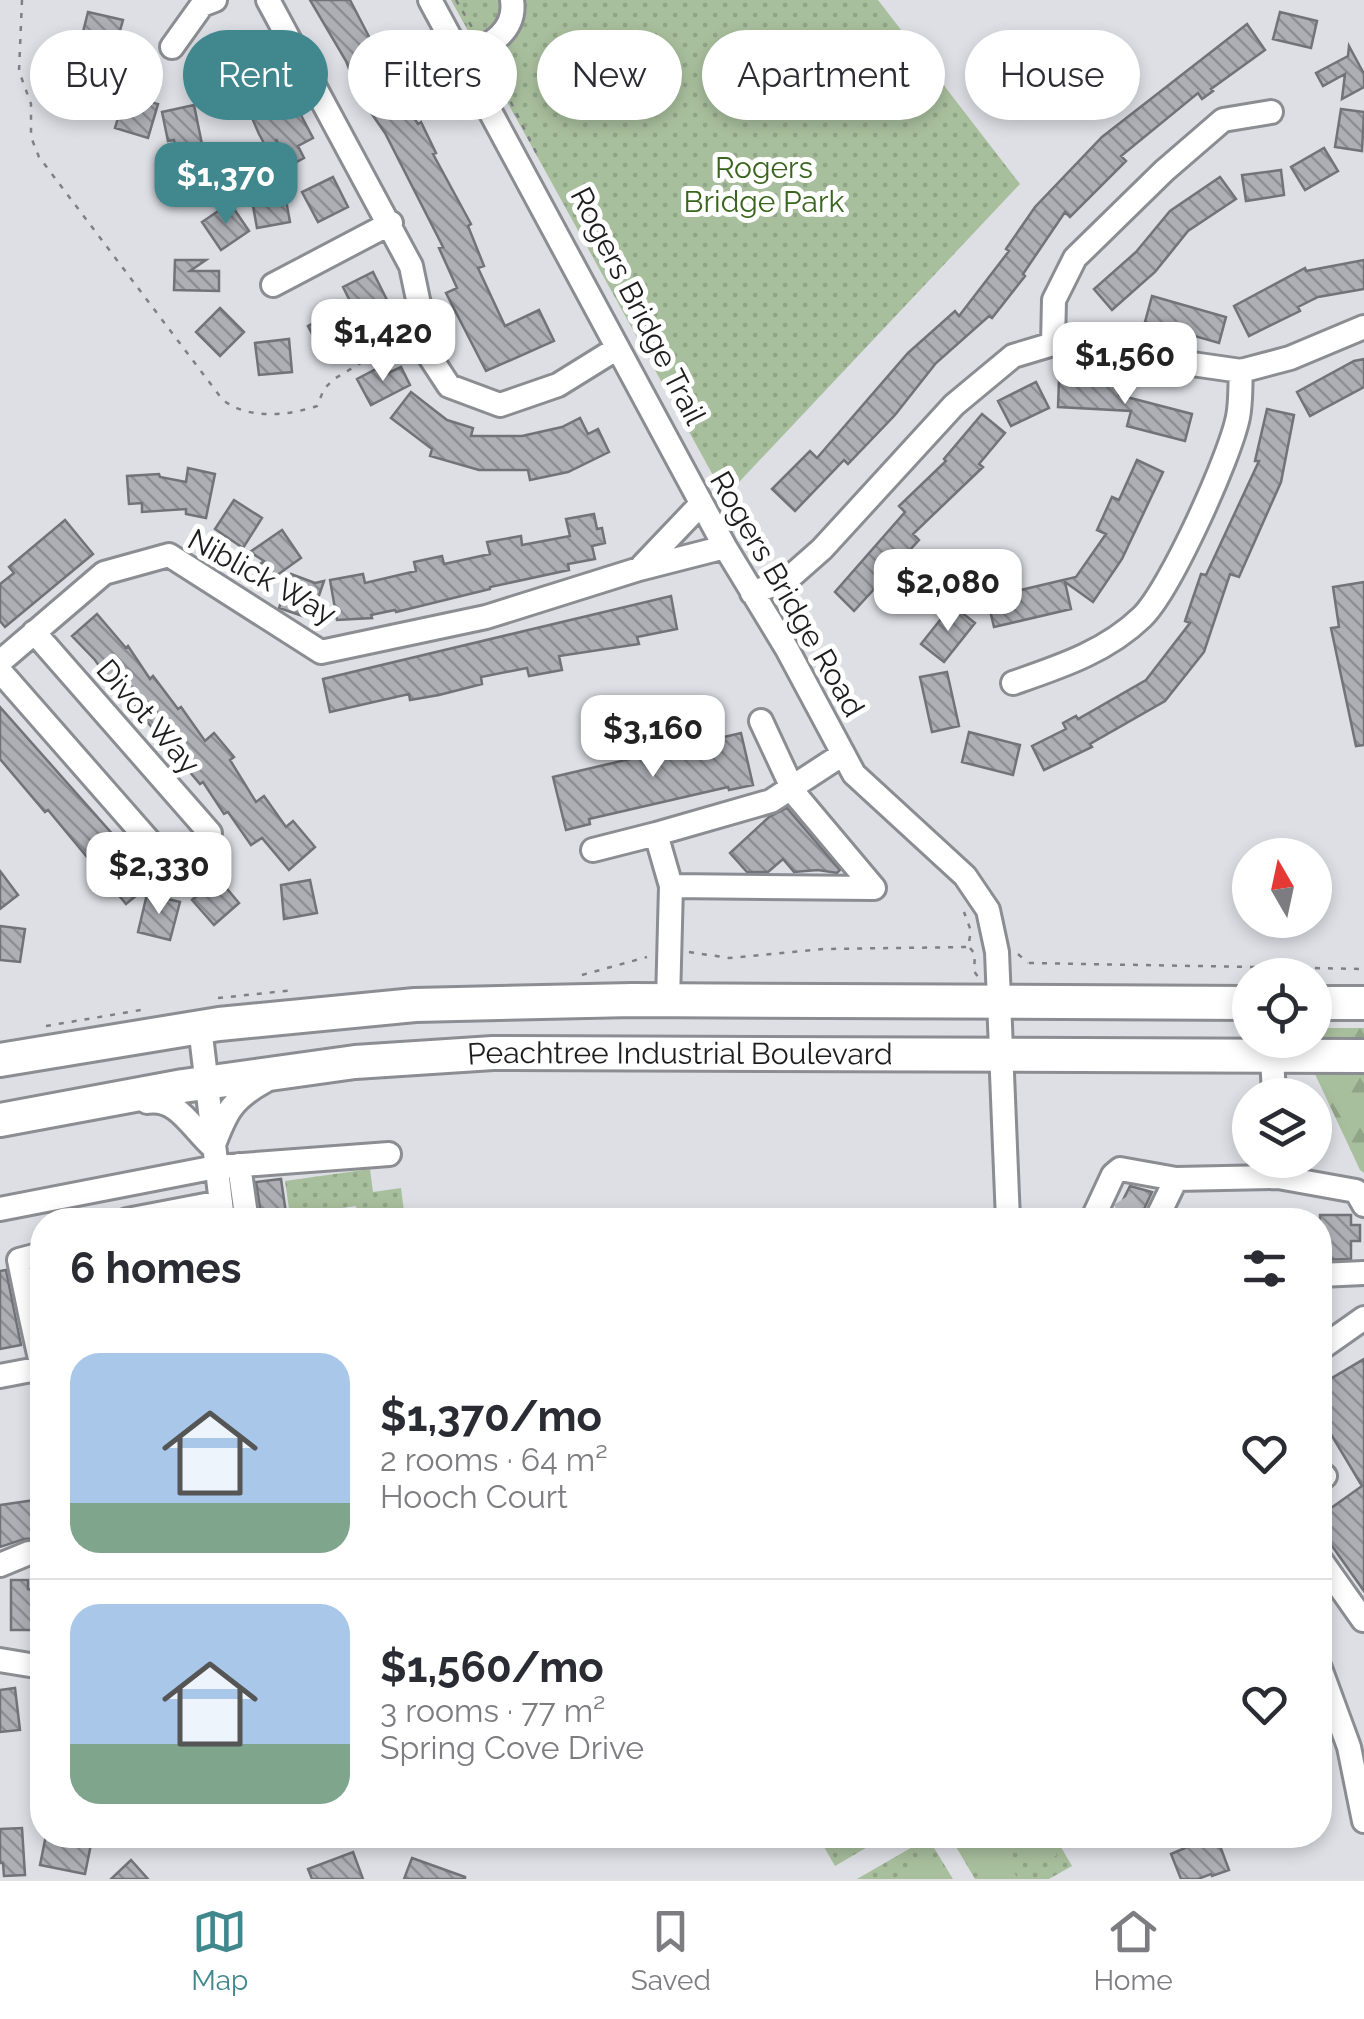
<!DOCTYPE html>
<meta charset="utf-8">
<style>
body{margin:0;font-family:Raleway,sans-serif;background:#f2f2f3;color:#2b2b33;height:100vh;display:flex;flex-direction:column;font-size:38px;white-space:nowrap}
*{box-sizing:border-box;margin:0}
p{font-size:32px;color:#7c7c81}
.icon{flex:none;width:55px;height:55px;fill:none;stroke:currentColor;stroke-width:2;stroke-linecap:round;stroke-linejoin:round}
.map{position:relative;flex:1;overflow:hidden}
.drawer{position:absolute;left:30px;top:1208px;width:1302px;height:640px;display:flex;flex-direction:column;background:#fff;border-radius:40px;box-shadow:0 5px 15px #0003}
.drawer>*{flex:none}
.banner{position:absolute;left:30px;top:30px;width:1305px;height:90px;display:flex;gap:20px}
.needle{width:65px;rotate:351deg}
.fabs{position:absolute;left:1232px;top:838px;display:grid;gap:20px}
.fabs a{display:grid;place-items:center;width:100px;height:100px;border-radius:50%;background:#fff;box-shadow:0 5px 15px #0003;font-size:50px}
.price{position:absolute;translate:-50% -85px;padding:0 22px;border-radius:20px;background:#fff;color:#222;font-size:32px;line-height:65px;filter:drop-shadow(0 2px 5px #0008)}
.price::after{content:'';position:absolute;left:50%;top:60px;width:30px;height:22px;margin-left:-15px;background:inherit;clip-path:polygon(0 0,100% 0,50% 100%)}
.price.current{background:#40888e;color:#fff}
ul{padding:0;list-style:none}
li{display:flex;align-items:center;gap:30px;height:250px;padding:0 40px}
li+li{border-top:2px solid #e1e1e2}
li span{display:grid;place-items:center;flex:none;width:280px;height:200px;border-radius:30px;color:#555}
li>.icon{margin-inline-start:auto}
span .icon{width:120px;height:120px;fill:#fffc;stroke-width:1}
li b{font-size:42px}
h2{display:flex;justify-content:space-between;align-items:center;height:120px;padding:0 40px;font-size:42px}
.pill{padding:0 35px;border-radius:45px;background:#fff;box-shadow:0 5px 15px #0003;font-size:35px;line-height:90px}
.pill.current{background:#40888e;color:#fff}
.dock{display:flex;justify-content:space-around;align-items:center;height:140px;border-top:2px solid #e1e1e2;background:#fff;font-size:28px;color:#7c7c81}
.dock a{display:grid;justify-items:center;gap:5px}
.dock .current{color:#40888e}
.map>svg:first-child{display:block}
</style>
<div class="map">
<svg width="1364" height="1879" viewBox="0 0 1364 1879">
<defs>
<pattern id="grass-dots" width="8" height="8" patternUnits="userSpaceOnUse" patternTransform="scale(2.5)"><rect width="8" height="8" fill="#a8bf9d"/><path d="M2 2h.1M6 6h.1" fill="none" stroke="#90a487" stroke-width="1.8" stroke-linecap="round"/></pattern>
<pattern id="forest-firs" width="22" height="20" patternUnits="userSpaceOnUse" patternTransform="scale(2.5)"><rect width="22" height="20" fill="#a8bf9d"/><path d="M5 1l3.5 6h-7zM16 11l3.5 6h-7z" fill="#90a487"/></pattern>
<pattern id="building-back-hatch" width="6" height="6" patternUnits="userSpaceOnUse" patternTransform="scale(2.5)"><rect width="6" height="6" fill="#adafb5"/><path d="M-1 5l2 2M0 0l6 6M5-1l2 2" fill="none" stroke="#8c8e93"/></pattern>
</defs>
<rect width="100%" height="100%" fill="#dddfe5"/>
<!-- grass -->
<path fill="url(#grass-dots)" d="M451 0H878L1020 184 725 497Z
M370 1169 373 1192 401 1188 405 1220H358L356 1206 290 1216 285 1181Z
M817 1835H888L835 1866Z
M949 1835H1054L1072 1866 1049 1879H975Z
M928 1838 953 1879H857Z"/>
<!-- forest -->
<path fill="url(#forest-firs)" d="M1315 1028H1364V1173L1360 1170 1299 1040H1315Z"/>
<!-- pitch -->
<path fill="#a8bf9d" d="M974 1835H991L1018 1879H985L963 1842Z
M1013 1835H1045L1057 1855 1033 1869Z
M929 1854 944 1879H911L905 1869Z"/>
<!-- building -->
<path fill="url(#building-back-hatch)" stroke="#717378" stroke-width="2.5" d="M310 0H350L378 54 381 53 395 89 418 124 421 122 436 153 433 154 471 224 468 226 484 266 478 268 505 326 539 310 554 341 486 371 446 293 457 288 439 248 443 247 385 133 360 97 346 61Z
M88 12 123 20 116 45 119 54 80 44Z
M1280 12 1317 21 1311 48 1273 39Z
M1247 24 1265 50 1211 89 1213 91 1202 99 1198 93 1121 156 1126 161 1070 217 1065 212 1023 274 1025 276 992 318 989 316 936 363 895 415 848 464 844 460 795 511 772 489 810 451 817 458 908 353 955 311 959 316 1009 251 1006 249 1035 207 1102 137Z
M263 46 278 76 269 80 278 104 292 98 313 138 298 146 304 158 289 166 276 139 280 165 277 167 259 134 249 111 255 109 231 61Z
M1349 46 1364 74V87L1342 99 1345 74 1323 86 1316 73 1348 56Z
M120 56 126 74 82 88 76 69Z
M125 95 158 104 148 138 115 128Z
M194 105 203 149 177 155 174 140 168 141 162 112Z
M1341 109 1364 112 1362 151 1335 147Z
M1324 148 1338 171 1305 190 1291 167Z
M1281 170 1284 195 1246 201 1242 175Z
M333 177 348 207 318 222 302 192Z
M1220 177 1236 199 1188 231 1155 272 1112 310 1094 289 1136 252 1170 211Z
M284 189 290 222 257 228 251 195Z
M230 203 249 231 221 250 202 222Z
M175 260H206L190 271H219V291L174 290Z
M1364 260V289L1318 297 1298 307 1300 311 1249 336 1234 306 1305 268 1306 271Z
M373 272 388 302 345 324 352 339 323 354 308 326 351 303 343 287Z
M1152 296 1226 317 1219 343 1145 322Z
M220 308 244 332 220 356 196 332Z
M289 339 292 372 259 375 255 343Z
M1364 359V387L1310 416 1297 392 1354 361Z
M380 367 384 375 401 367 410 385 371 405 357 379Z
M1059 380 1119 383V395L1192 414 1185 441 1127 426 1131 411 1058 407Z
M1036 382 1049 408 1011 426 998 401Z
M411 392 447 420 473 428 471 436H522L562 427 580 418 588 434 598 429 609 452 568 472 530 480 528 470H479L430 456 432 449 391 418Z
M1267 409 1294 415 1281 482 1239 577 1230 574 1204 652 1165 701 1090 744 1092 747 1044 770 1032 746 1066 729 1063 723 1076 716 1078 719 1146 680 1190 623 1185 621 1201 574 1206 575 1259 461H1255Z
M982 414 1005 433 979 464 983 467 913 534 919 540 854 611 835 592 905 512 899 506 946 461 944 459Z
M1137 460 1163 472 1122 559 1093 602 1065 582 1071 609 994 627 987 598 1076 577 1106 534 1097 530 1112 497 1119 500Z
M188 468 215 474 206 518 186 514V509L142 512V503L129 504 127 476 159 474 160 477 186 482Z
M234 500 262 518 243 548 215 529Z
M594 514 597 529 602 528 605 543 592 546 595 559 568 564 569 570 490 587V589L396 612 395 610 371 615 372 618 337 620 330 580 363 574 365 583 416 571 414 562 442 556 444 564 490 554 487 542 521 536 522 545 570 536 566 519Z
M65 520 93 554 5 627 0 621V584L14 573 9 567Z
M282 530 301 558 266 583 255 568 264 561 250 552Z
M291 574 315 583 324 581 311 619 279 608Z
M1364 582V745L1356 746 1331 628 1339 627 1333 587Z
M671 596 677 629 637 637 639 644 559 656 562 670 529 676 527 668 481 677 482 684 439 695 410 700 409 694 330 712 323 679Z
M952 605 975 623 944 662 921 644Z
M97 614 126 648 128 646 150 679 153 676 178 709 181 707 205 741 214 733 234 757 230 760 256 802 264 796 286 827 293 821 315 847 289 870 262 838 251 845 228 812 224 814 203 782 200 784 121 691 118 693 95 660 72 636Z
M947 672 959 726 932 732 920 677Z
M0 707 154 881 126 904 48 810 45 812 0 759Z
M969 732 1020 745 1013 775 962 762Z
M741 733 753 785 729 790 728 787 589 819 590 824 566 830 553 777Z
M787 808 840 870 837 873 818 870 794 872 783 859 768 872H747L730 853 769 817Z
M0 871 18 895 0 909Z
M218 878 239 903 214 925 192 900Z
M310 880 317 913 284 919 281 885Z
M147 894 180 902 170 940 138 932Z
M0 926 25 929 20 962 0 960Z
M281 1179 287 1220H254L260 1207 256 1182Z
M1130 1186 1152 1192 1139 1220H1113Z
M1320 1215H1351V1225H1360V1241H1351V1259L1320 1260Z
M6 1270 21 1345 0 1349V1271Z
M1364 1359V1591L1320 1529V1516L1362 1486 1320 1416V1385Z
M42 1499V1538L24 1539 0 1547V1505Z
M11 1580H28V1589L42 1590V1630H11Z
M15 1688 20 1730 0 1732V1690Z
M22 1828 25 1875 4 1876 3 1863H0V1829Z
M46 1835 92 1839 85 1874 40 1865Z
M1203 1835H1216L1229 1870 1212 1876 1211 1874 1198 1879H1181L1171 1854 1185 1848 1183 1843Z
M353 1852 363 1879H312L308 1869Z
M412 1858 465 1877V1879H404Z
M131 1860 148 1879H111Z"/>
<g fill="none" stroke-linecap="round" stroke-linejoin="round">
<!-- minor-tunnel -->
<path stroke="#b7b8bd" stroke-width="22" stroke-dasharray="22 11" stroke-linecap="butt" d="M1123 1199 1137 1220"/>
<defs>
<path id="minor" d="M268 0 411 266 430 357 449 386 500 405 558 385 616 349
M430 0 725 547 787 649 854 774 965 876 988 910 997 952 1008 1220
M172 47 202 5 215 0
M462 59C487 46 517 33 512 0
M273 285 391 223
M1053 344 1054 300 1075 258 1164 171 1223 120 1271 112
M642 566 701 504
M752 593 788 579 822 549 954 405 1013 356 1053 344 1241 371 1290 358 1364 327
M0 662 104 573 169 555 321 652 486 617 639 569 725 547
M0 671 171 866 210 833 34 632
M1013 683C1059 667 1106 652 1142 617 1170 590 1230 457 1238 417 1241 402 1240 386 1241 371
M593 850 656 834
M671 886 656 834 771 801 843 754
M668 1001 671 886 874 888 795 794 761 721
M200 1027 223 1220
M1272 1056 1274 1095
M147 1102C178 1097 191 1128 213 1147 226 1112 232 1099 265 1081
M1277 1160 1278 1177 1356 1191 1364 1205
M239 1165 245 1208
M0 1209 216 1167 389 1154
M127 1220 221 1202
M1092 1220 1113 1175 1120 1169 1176 1179 1278 1177
M1156 1220 1176 1179
M42 1254 19 1260 31 1318 42 1316
M1320 1275 1364 1273
M1320 1349 1364 1318
M0 1376 42 1368 31 1318
M1320 1478 1325 1476
M1320 1559 1363 1620
M0 1565 29 1553 42 1554
M0 1660 42 1667
M1320 1668 1349 1747 1364 1821"/>
<g id="highway">
<path d="M1315 1003H1364"/>
<path d="M0 1060 219 1024 415 1005 632 1000 1250 1003"/>
<path id="s1" d="M0 1120 183 1086 355 1062 493 1053 1364 1056"/>
</g>
</defs>
<!-- minor casing -->
<use href="#minor" stroke="#8b8d92" stroke-width="28"/>
<!-- highway casing -->
<use href="#highway" stroke="#8b8d92" stroke-width="38"/>
<!-- path -->
<path stroke="#7f8084" stroke-width="2.5" stroke-dasharray="5 8" stroke-linecap="butt" d="M22 0 19 71 31 104V137L39 157 222 399C247 420 287 416 317 406L324 389 334 379 404 337
M456 0 473 29
M493 67 539 158
M970 948 975 954 974 971 978 977
M689 952 729 958 824 949 968 947 971 931 964 912
M1018 954 1028 963
M1029 963 1364 969
M582 975 647 957
M218 998 295 990
M46 1026 141 1010"/>
<!-- minor -->
<use href="#minor" stroke="#fff" stroke-width="22"/>
<!-- highway -->
<use href="#highway" stroke="#fff" stroke-width="32"/>
</g>
<g text-anchor="middle" stroke-width="10" stroke-linejoin="round" paint-order="stroke">
<!-- park labels -->
<g font-size="30" fill="#39651e" stroke="#fff">
<text x="764" y="178">Rogers<tspan x="764" dy="34">Bridge Park</tspan></text>
</g>
<!-- street labels -->
<g font-size="30" fill="#1d1d1f" stroke="#fff">
<text transform="translate(638 306) rotate(63)" y="10">Rogers Bridge Trail</text>
<text transform="translate(262 577) rotate(29)" y="10">Niblick Way</text>
<text transform="translate(787 594) rotate(60)" y="10">Rogers Bridge Road</text>
<text transform="translate(148 717) rotate(49)" y="10">Divot Way</text>
<text dy="10" stroke="none"><textPath href="#s1" startOffset="685">Peachtree Industrial Boulevard</textPath></text>
</g>
</g>
</svg>
<div class="fabs">
<a><svg class="needle" viewBox="-14 -14 28 28"><path d="M0-13l5 13h-10z" fill="#e53935"/><path d="M0 13l5-13h-10z" fill="#7c7c81"/></svg></a>
<a><svg class="icon" aria-label="locate" viewBox="0 0 24 24"><circle cx="12" cy="12" r="6"/><path d="M12 2v4M12 18v4M2 12h4M18 12h4"/></svg></a>
<a><svg class="icon" aria-label="layers" viewBox="0 0 24 24"><path d="M12 4l9 5-9 5-9-5zM3 14l9 5 9-5"/></svg></a>
</div>
<b class="price current" style="left:226px;top:227px">$1,370</b>
<b class="price" style="left:383px;top:384px">$1,420</b>
<b class="price" style="left:1125px;top:407px">$1,560</b>
<b class="price" style="left:948px;top:634px">$2,080</b>
<b class="price" style="left:653px;top:780px">$3,160</b>
<b class="price" style="left:159px;top:917px">$2,330</b>
<div class="banner">
<a class="pill">Buy</a>
<a class="pill current">Rent</a>
<a class="pill">Filters</a>
<a class="pill">New</a>
<a class="pill">Apartment</a>
<a class="pill">House</a>
</div>
<section class="drawer">
<h2>6 homes<svg class="icon" aria-label="filters" viewBox="0 0 24 24"><path d="M4 7h16M4 17h16"/><circle cx="9" cy="7" r="2"/><circle cx="15" cy="17" r="2"/></svg></h2>
<ul>
<li><span style="background:linear-gradient(#a9c7e8 75%,#7fa58c 0)"><svg class="icon" aria-label="home" viewBox="0 0 24 24"><path d="M3 11l9-7 9 7M6 9v11h12V9"/></svg></span><div><b>$1,370/mo</b><p>2 rooms · 64 m²</p><p>Hooch Court</p></div><svg class="icon" aria-label="heart" viewBox="0 0 24 24"><path d="M12 20l-8-8c-3-5 5-10 8-4 3-6 11-1 8 4z"/></svg></li>
<li><span style="background:linear-gradient(#a9c7e8 70%,#7fa58c 0)"><svg class="icon" aria-label="home" viewBox="0 0 24 24"><path d="M3 11l9-7 9 7M6 9v11h12V9"/></svg></span><div><b>$1,560/mo</b><p>3 rooms · 77 m²</p><p>Spring Cove Drive</p></div><svg class="icon" aria-label="heart" viewBox="0 0 24 24"><path d="M12 20l-8-8c-3-5 5-10 8-4 3-6 11-1 8 4z"/></svg></li>
</ul>
</section>
</div>
<nav class="dock">
<a class="current"><svg class="icon" aria-label="map" viewBox="0 0 24 24"><path d="M3 6l6-2 6 2 6-2v14l-6 2-6-2-6 2zM9 4v14M15 6v14"/></svg>Map</a>
<a><svg class="icon" aria-label="saved" viewBox="0 0 24 24"><path d="M7 4h10v16l-5-4-5 4z"/></svg>Saved</a>
<a><svg class="icon" aria-label="home" viewBox="0 0 24 24"><path d="M3 11l9-7 9 7M6 9v11h12V9"/></svg>Home</a>
</nav>
